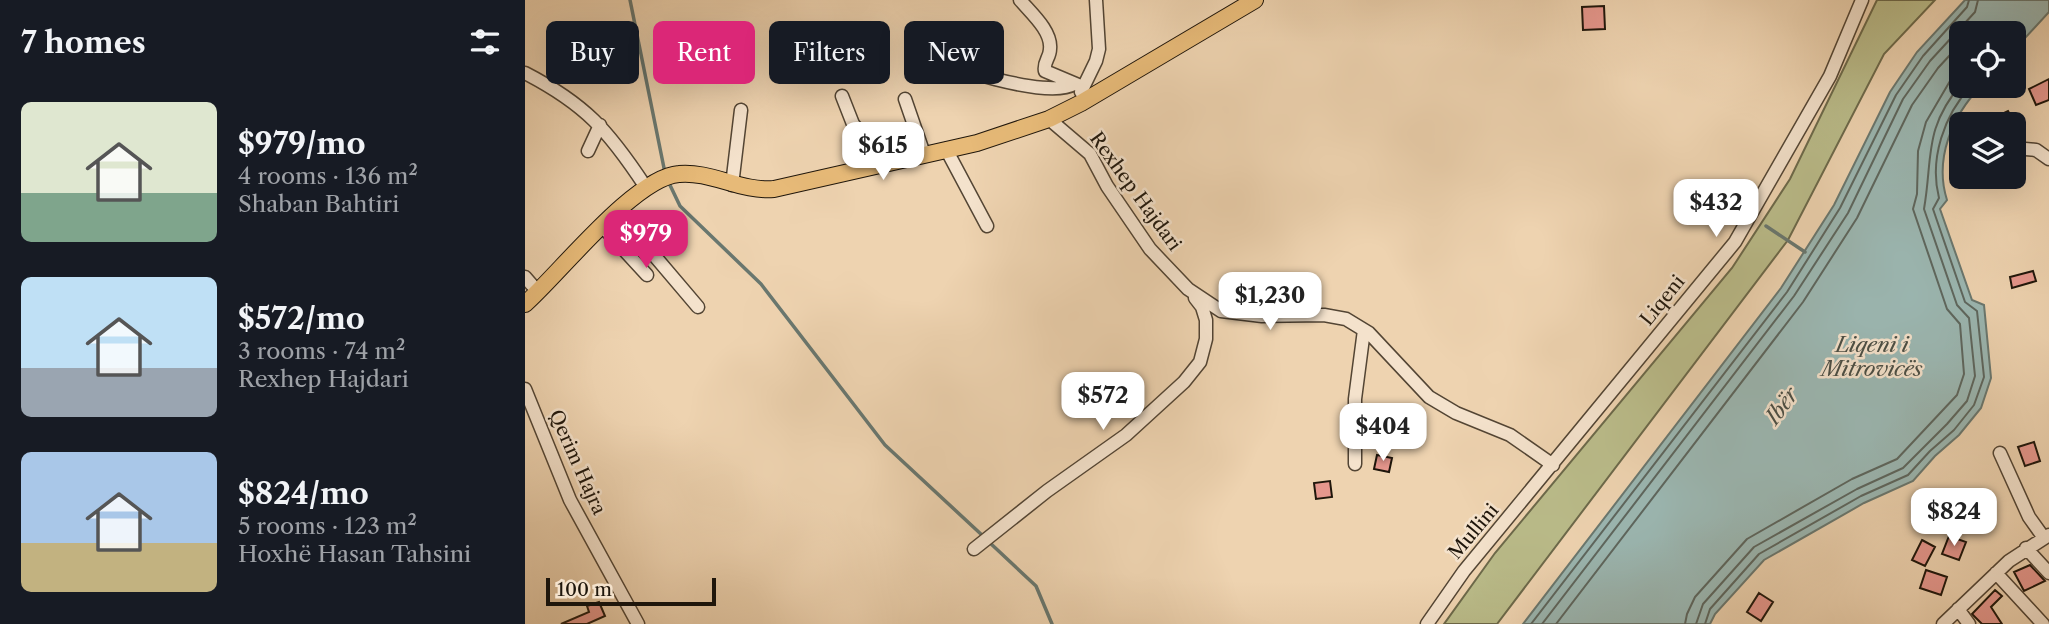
<!DOCTYPE html>
<meta charset="utf-8">
<style>
body{margin:0;font-family:"Libre Caslon Text",serif;background:#242831;color:#f1f3f6;height:100vh;display:flex;flex-direction:column;font-size:26px;white-space:nowrap}
*{box-sizing:border-box;margin:0}
p{font-size:23px;color:#9ea1a6}
.icon{flex:none;width:38px;height:38px;fill:none;stroke:currentColor;stroke-width:2;stroke-linecap:round;stroke-linejoin:round}
.map{position:relative;flex:1;overflow:hidden}
.drawer{display:flex;flex-direction:column;background:#171b24;width:525px}
.drawer>*{flex:none}
.banner{position:absolute;left:21px;top:21px;width:665px;height:63px;display:flex;gap:14px}
.fabs{position:absolute;left:1424px;top:21px;display:grid;gap:14px}
.fabs a{display:grid;place-items:center;width:77px;height:77px;border-radius:10px;background:#171b24;box-shadow:0 7px 28px #0002;font-size:35px}
.scale{position:absolute;left:21px;bottom:18px;width:170px;box-sizing:border-box;padding-left:7px;border:4px solid #1f160b;border-top:0;font-size:19px;line-height:24px;white-space:nowrap;color:#1f160b;-webkit-text-stroke:5px #f4e2cc;paint-order:stroke}
.price{position:absolute;translate:-50% -60px;padding:0 16px;border-radius:14px;background:#fff;color:#222;font-size:23px;line-height:46px;filter:drop-shadow(0 2px 4px #0008)}
.price::after{content:'';position:absolute;left:50%;top:42px;width:21px;height:16px;margin-left:-10px;background:inherit;clip-path:polygon(0 0,100% 0,50% 100%)}
.price.selected{background:#db2777;color:#fff}
ul{padding:0;list-style:none}
li{display:flex;align-items:center;gap:21px;height:175px;padding:0 21px}
li span{display:grid;place-items:center;flex:none;width:196px;height:140px;border-radius:10px;color:#555}
li>.icon{margin-inline-start:auto}
span .icon{width:84px;height:84px;fill:#fffc;stroke-width:1}
li b{font-size:30px}
h2{display:flex;justify-content:space-between;align-items:center;height:84px;padding:0 21px;font-size:30px}
.pill{padding:0 24px;border-radius:10px;background:#171b24;box-shadow:0 7px 28px #0002;font-size:24px;line-height:63px}
.pill.selected{background:#db2777;color:#fff}
main{display:flex;flex:1;min-height:0}
.map>svg:first-child{display:block}
</style>
<main>
<section class="drawer">
<h2>7 homes<svg class="icon" aria-label="filters" viewBox="0 0 24 24"><path d="M4 7h16M4 17h16"/><circle cx="9" cy="7" r="2"/><circle cx="15" cy="17" r="2"/></svg></h2>
<ul>
<li><span style="background:linear-gradient(#dfe7d0 65%,#7fa58c 0)"><svg class="icon" aria-label="home" viewBox="0 0 24 24"><path d="M3 11l9-7 9 7M6 9v11h12V9"/></svg></span><div><b>$979/mo</b><p>4 rooms · 136 m²</p><p>Shaban Bahtiri</p></div></li>
<li><span style="background:linear-gradient(#bfe0f5 65%,#9aa5b1 0)"><svg class="icon" aria-label="home" viewBox="0 0 24 24"><path d="M3 11l9-7 9 7M6 9v11h12V9"/></svg></span><div><b>$572/mo</b><p>3 rooms · 74 m²</p><p>Rexhep Hajdari</p></div></li>
<li><span style="background:linear-gradient(#a9c7e8 65%,#c2b280 0)"><svg class="icon" aria-label="home" viewBox="0 0 24 24"><path d="M3 11l9-7 9 7M6 9v11h12V9"/></svg></span><div><b>$824/mo</b><p>5 rooms · 123 m²</p><p>Hoxhë Hasan Tahsini</p></div></li>
</ul>
</section>
<div class="map">
<svg width="1524" height="624" viewBox="0 0 1524 624">
<rect width="100%" height="100%" fill="#eed3b0"/>
<filter id="stains"><feTurbulence type="fractalNoise" baseFrequency=".00286" numOctaves="4"/><feColorMatrix values="0 0 0 0 .2 0 0 0 0 .09 0 0 0 0 .02 0 0 0 .5 -.17"/></filter>
<radialGradient id="worn" r=".72"><stop offset=".6" stop-color="#630" stop-opacity="0"/><stop offset="1" stop-color="#630" stop-opacity=".3"/></radialGradient>
<!-- green -->
<path fill="#babc8a" stroke="#6c694a" stroke-width="2" d="M1352 0H1410L1359 54 1263 240 972 624H919L970 553 1207 268 1265 179Z"/>
<!-- water -->
<path fill="#9bb7b2" stroke="#69776f" stroke-width="2" d="M1440 0H1524V12L1489 50V33H1437V86H1456C1427 116 1409 159 1422 200L1415 209 1447 300 1459 305 1466 378 1456 408 1434 435 1410 456 1388 481 1339 503 1239 560 1190 614 1185 624H998L1256 288 1309 205 1365 92 1392 52Z"/>
<g fill="none" stroke-linecap="round" stroke-linejoin="round">
<!-- shore -->
<path stroke="#5d665e" stroke-width="2" d="M1006 624 1262 292 1315 208 1371 95 1398 56 1442 7 1444 0
M1017 624 1269 296 1323 213 1378 99 1405 61 1450 12 1453 0
M1031 624 1278 302 1332 218 1387 105 1413 68 1437 42
M1160 624 1162 614 1170 597 1222 539 1327 479 1372 459 1432 395 1439 374 1435 324 1422 309 1388 209 1392 194 1393 151 1401 122 1425 81 1437 68
M1171 624 1178 604 1229 547 1332 489 1378 468 1422 424 1442 401 1450 376 1444 318 1432 305 1399 209C1408 158 1398 129 1437 83
M1180 624 1185 609 1234 554 1336 496 1383 475 1405 451 1429 430 1449 405 1459 377 1452 311 1440 302 1408 209 1414 198C1404 159 1419 115 1446 86"/>
<!-- stream -->
<path stroke="#69776f" stroke-width="3.5" d="M105 0 140 173
M144 183 155 206 236 284 360 445 458 536
M1241 226 1280 252
M464 542 511 586 527 624"/>
</g>
<!-- building -->
<path fill="#e6978d" stroke="#1f160b" stroke-width="2" d="M1079 6 1080 29 1058 30 1057 7Z
M1524 79V100L1511 105 1504 89Z
M1483 111 1490 124H1456Z
M1508 271 1511 281 1487 288 1485 277Z
M1509 442 1515 461 1500 466 1493 447Z
M852 455 867 458 864 472 849 469Z
M805 481 807 497 791 499 789 483Z
M1424 536 1441 542 1434 560 1417 554Z
M1397 540 1410 547 1400 566 1387 560Z
M1505 565 1520 581 1499 591 1489 572Z
M1401 570 1422 577 1416 595 1395 588Z
M1470 590 1477 596 1466 607 1477 624H1457L1447 614Z
M1234 593 1248 602 1236 621 1222 612Z
M74 602 80 616 62 624H36L64 612 62 606Z"/>
<g fill="none" stroke-linecap="round" stroke-linejoin="round">
<defs>
<path id="minor" d="M495 0C506 13 527 31 525 49 525 58 518 62 520 71L558 87
M391 52C419 66 523 100 549 84
M0 73C60 104 83 130 120 186
M556 92 571 61 574 49 571 0
M317 96 328 124 343 141 349 165
M380 99 399 154
M524 119 565 154 582 186 625 249 663 289 696 311 737 316 799 315 821 319 844 333 904 397 931 413 985 435 1028 465
M1489 148 1511 150 1524 159
M421 149 462 226
M63 151 75 125
M207 185 216 110
M90 215 111 234 173 307
M77 226 122 275
M0 277 13 292
M0 389 45 500 113 624
M1475 453 1504 517 1519 538
M830 464V399L839 330
M1501 548 1524 573
M449 549 522 491 601 435 659 382 675 362 681 339V320L677 307 670 298
M1471 573 1518 624
M1433 609 1444 624
M902 624 939 571 1210 242 1305 76 1337 0
M1418 624 1484 561 1524 535"/>
<path id="major" d="M0 304C35 273 110 177 154 174 186 171 216 192 249 189L452 143 524 119 556 103 730 0"/>
</defs>
<!-- minor casing -->
<use href="#minor" stroke="#534534" stroke-width="15"/>
<!-- major casing -->
<use href="#major" stroke="#1f160b" stroke-width="18"/>
<!-- minor -->
<use href="#minor" stroke="#f4e2cc" stroke-width="12"/>
<!-- major -->
<use href="#major" stroke="#e7ba78" stroke-width="16"/>
</g>
<g text-anchor="middle" stroke-width="5" stroke-linejoin="round" paint-order="stroke">
<!-- street labels -->
<g font-size="19" fill="#1f160b" stroke="#f4e2cc">
<text transform="translate(611 191) rotate(54)" y="7">Rexhep Hajdari</text>
<text transform="translate(1137 300) rotate(-51)" y="7">Liqeni</text>
<text transform="translate(53 462) rotate(66)" y="7">Qerim Hajra</text>
<text transform="translate(948 531) rotate(-50)" y="7">Mullini</text>
</g>
<!-- water labels -->
<g font-size="21" font-style="italic" fill="#4a4e45" stroke="#f4e2cc">
<text x="1347" y="352">Liqeni i<tspan x="1347" dy="24">Mitrovicës</tspan></text>
<text transform="translate(1257 406) rotate(-54)" y="7">Ibër</text>
</g>
</g>
<rect width="100%" height="100%" filter="url(#stains)"/>
<rect width="100%" height="100%" fill="url(#worn)"/>
</svg>
<div class="fabs">
<a><svg class="icon" aria-label="locate" viewBox="0 0 24 24"><circle cx="12" cy="12" r="6"/><path d="M12 2v4M12 18v4M2 12h4M18 12h4"/></svg></a>
<a><svg class="icon" aria-label="layers" viewBox="0 0 24 24"><path d="M12 4l9 5-9 5-9-5zM3 14l9 5 9-5"/></svg></a>
</div>
<div class="scale">100 m</div>
<b class="price" style="left:358px;top:182px">$615</b>
<b class="price" style="left:1191px;top:239px">$432</b>
<b class="price selected" style="left:121px;top:270px">$979</b>
<b class="price" style="left:745px;top:332px">$1,230</b>
<b class="price" style="left:578px;top:432px">$572</b>
<b class="price" style="left:858px;top:463px">$404</b>
<b class="price" style="left:1429px;top:548px">$824</b>
<div class="banner">
<a class="pill">Buy</a>
<a class="pill selected">Rent</a>
<a class="pill">Filters</a>
<a class="pill">New</a>
</div>
</div>
</main>
